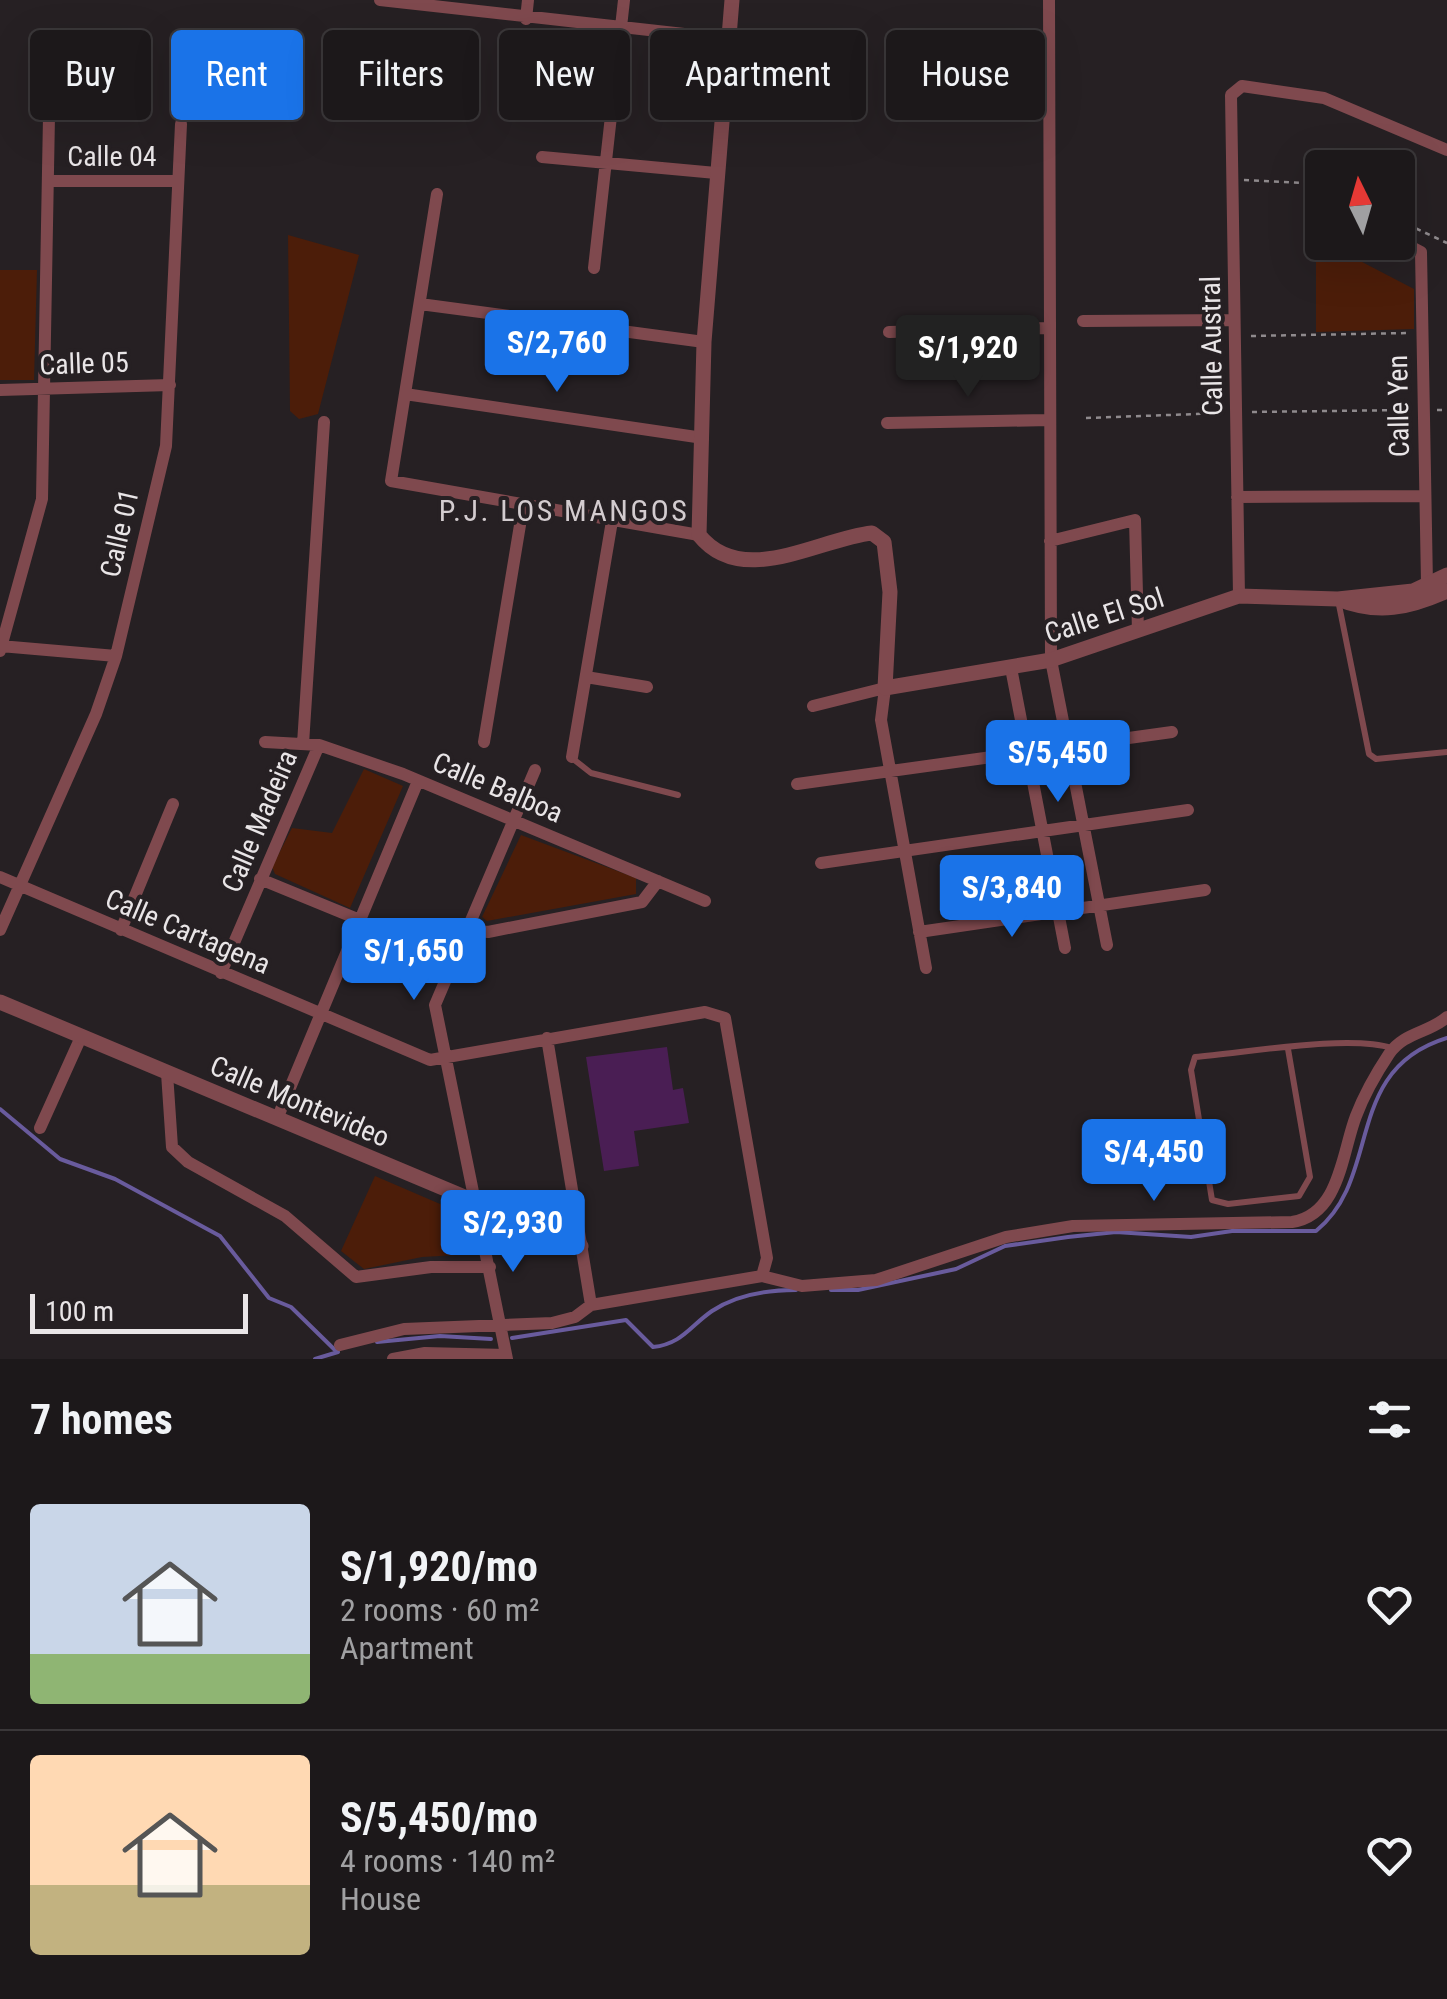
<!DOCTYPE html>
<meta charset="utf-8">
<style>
body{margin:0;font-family:"Roboto Condensed",sans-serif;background:#252123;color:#f1f3f6;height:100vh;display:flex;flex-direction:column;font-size:38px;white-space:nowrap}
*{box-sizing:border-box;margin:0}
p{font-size:32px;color:#a0a0a2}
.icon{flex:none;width:55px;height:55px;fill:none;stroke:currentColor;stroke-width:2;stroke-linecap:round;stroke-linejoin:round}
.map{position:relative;height:1359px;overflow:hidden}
.sheet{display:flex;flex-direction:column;background:#1c181a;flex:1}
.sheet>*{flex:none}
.hud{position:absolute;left:30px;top:30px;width:1388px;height:90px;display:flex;gap:20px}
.needle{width:65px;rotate:355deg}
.tools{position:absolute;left:1305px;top:150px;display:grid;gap:20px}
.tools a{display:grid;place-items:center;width:110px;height:110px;border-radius:10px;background:#1c181a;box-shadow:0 10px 40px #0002,0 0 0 2px #3a3739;font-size:50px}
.scale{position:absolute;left:30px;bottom:25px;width:218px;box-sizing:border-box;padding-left:10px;border:5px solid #e9e5e7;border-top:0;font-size:28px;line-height:35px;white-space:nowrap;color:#e9e5e7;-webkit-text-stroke:8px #262023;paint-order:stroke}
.price{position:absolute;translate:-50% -85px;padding:0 22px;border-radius:10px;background:#1a73e8;color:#fff;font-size:32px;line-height:65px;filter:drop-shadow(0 2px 5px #0008)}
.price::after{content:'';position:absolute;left:50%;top:60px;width:30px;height:22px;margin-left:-15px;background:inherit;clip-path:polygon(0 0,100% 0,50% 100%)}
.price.selected{background:#222;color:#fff}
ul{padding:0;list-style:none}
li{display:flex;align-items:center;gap:30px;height:250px;padding:0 30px}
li+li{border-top:2px solid #3a3739}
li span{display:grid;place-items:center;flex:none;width:280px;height:200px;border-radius:10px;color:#555}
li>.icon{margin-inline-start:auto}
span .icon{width:120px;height:120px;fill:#fffc;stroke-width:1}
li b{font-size:42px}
h2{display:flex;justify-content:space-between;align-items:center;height:120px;padding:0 30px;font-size:42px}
.chip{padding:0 35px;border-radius:10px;background:#1c181a;box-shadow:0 10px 40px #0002,0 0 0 2px #3a3739;font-size:35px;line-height:90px}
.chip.selected{background:#1a73e8;color:#fff}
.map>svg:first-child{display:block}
</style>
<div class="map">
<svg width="1447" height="1359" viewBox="0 0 1447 1359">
<rect width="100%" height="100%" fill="#262023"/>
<!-- green -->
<path fill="#4c1d09" d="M288 235 359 255 318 414 299 419 290 411Z
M1316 238 1414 289V329L1316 332Z
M0 270H37L34 380H0Z
M364 769 403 786 350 908 275 874 272 867 292 828 332 833Z
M521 835 636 878V894L487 921 482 917Z
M375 1176 468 1216 475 1254 422 1257 364 1269 341 1251Z"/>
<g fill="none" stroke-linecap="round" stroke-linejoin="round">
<!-- stream -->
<path stroke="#695b9d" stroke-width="4" d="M0 1109 60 1159 115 1179 220 1236 269 1298 291 1307 337 1352
M831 1290H858L956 1269 1005 1246 1068 1237 1116 1232 1191 1237 1232 1231H1316C1383 1177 1342 1070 1447 1038
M512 1338 626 1320 653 1347C682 1344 690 1326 712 1311 737 1294 767 1290 796 1290
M377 1342 440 1336 491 1339
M315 1359 338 1352"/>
</g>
<!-- building -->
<path fill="#4a1e54" d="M667 1047 673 1090 683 1088 689 1123 634 1131 639 1166 604 1171 586 1057Z"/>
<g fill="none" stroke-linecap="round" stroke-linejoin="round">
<!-- path -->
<path stroke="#8f8a8d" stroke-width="2.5" stroke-dasharray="5 5" stroke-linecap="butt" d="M1244 180 1322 184
M1315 197 1322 199
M1398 220 1447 243
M1251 336 1408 333
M1437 410H1447
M1252 412 1409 410
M1086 418 1224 413"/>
<!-- service -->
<path stroke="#7f494e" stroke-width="6" d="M1338 600 1369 754 1376 759 1447 752
M572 758 591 773 678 795
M1288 1049 1310 1177 1299 1196 1228 1204 1212 1200 1191 1070 1195 1057C1245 1053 1348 1034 1392 1048"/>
<!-- minor -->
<path stroke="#7f494e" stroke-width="12" d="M380 0 729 39
M1049 0 1051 660 1107 945
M526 19 528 0
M542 157 716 173
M48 181H177
M437 194 391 481 699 535
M1398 240 1421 252 1427 584
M594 268 624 0
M420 304 704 342
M1083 321 1234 320
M889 332 1049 328
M0 390 170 385
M405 394 703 438
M887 423 1050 420
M1237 497 1425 496
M1050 541 1135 520 1138 631
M1239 596 1231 95 1242 86 1324 98 1447 150
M0 646 116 656
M0 651 42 499 49 116
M1011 668 1065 948
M586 677 647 687
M813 706 885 688 881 720 926 968
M265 742 319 745 403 774 705 901
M484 742 523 507
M303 744 324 422
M572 757 612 521
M797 784 1172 732
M821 863 1188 810
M0 877 430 1060 705 1012 725 1018 767 1258 762 1276 591 1305 575 1317 552 1323 404 1329 340 1345
M260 879 360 920
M0 930 96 714 116 656 166 446 181 124
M121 930 173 804
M467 930 488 932 642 902 658 881
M919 932 1205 890
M221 973 319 745
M547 1038 591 1305
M167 1073 172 1147 188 1162 285 1216 356 1277 431 1267H490
M277 1119 418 781
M40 1128 81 1037
M762 1276 802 1286 876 1280 1006 1237 1073 1226 1292 1222C1340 1215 1342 1152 1356 1116 1364 1095 1377 1072 1389 1054 1404 1032 1429 1033 1447 1017
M393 1359 425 1353 506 1355
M507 1359 435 1005 535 770"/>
<!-- tertiary -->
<path stroke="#7f494e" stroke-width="15" d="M732 0 704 342 699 535C742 589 818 539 872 533L884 542 890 592 885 688 1051 660 1239 596 1338 599 1413 591 1447 575
M1338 599C1378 615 1409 608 1447 591
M0 1002 581 1246"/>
</g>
<g text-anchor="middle" stroke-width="8" stroke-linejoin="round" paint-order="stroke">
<!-- street labels -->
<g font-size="28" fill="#e9e5e7" stroke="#262023">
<text x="112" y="166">Calle 04</text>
<text transform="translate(1211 346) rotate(-91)" y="10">Calle Austral</text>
<text transform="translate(84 363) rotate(-2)" y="10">Calle 05</text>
<text transform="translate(1398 406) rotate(-91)" y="10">Calle Yen</text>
<text transform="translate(119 533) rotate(-77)" y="10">Calle 01</text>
<text transform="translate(1104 615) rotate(-18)" y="10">Calle El Sol</text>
<text transform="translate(498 787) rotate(23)" y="10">Calle Balboa</text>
<text transform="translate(259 821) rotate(-67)" y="10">Calle Madeira</text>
<text transform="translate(188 931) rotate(23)" y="10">Calle Cartagena</text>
<text transform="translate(300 1101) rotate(23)" y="10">Calle Montevideo</text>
</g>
<!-- neighbourhood labels -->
<g font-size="30" letter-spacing="2.5" fill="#d3cccf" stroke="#262023">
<text x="564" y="521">P.J. LOS MANGOS</text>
</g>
</g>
</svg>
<div class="tools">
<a><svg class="needle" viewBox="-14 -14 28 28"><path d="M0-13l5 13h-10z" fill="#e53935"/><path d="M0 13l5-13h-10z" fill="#a0a0a2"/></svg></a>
</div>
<div class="scale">100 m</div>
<b class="price" style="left:557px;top:395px">S/2,760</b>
<b class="price selected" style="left:968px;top:400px">S/1,920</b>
<b class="price" style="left:1058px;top:805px">S/5,450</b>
<b class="price" style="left:1012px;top:940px">S/3,840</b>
<b class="price" style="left:414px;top:1003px">S/1,650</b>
<b class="price" style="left:1154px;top:1204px">S/4,450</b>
<b class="price" style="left:513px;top:1275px">S/2,930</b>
<div class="hud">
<a class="chip">Buy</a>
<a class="chip selected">Rent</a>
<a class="chip">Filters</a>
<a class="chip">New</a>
<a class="chip">Apartment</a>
<a class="chip">House</a>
</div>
</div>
<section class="sheet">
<h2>7 homes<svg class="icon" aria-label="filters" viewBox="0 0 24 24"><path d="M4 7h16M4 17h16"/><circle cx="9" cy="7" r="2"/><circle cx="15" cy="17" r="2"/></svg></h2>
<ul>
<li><span style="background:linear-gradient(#c9d6e8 75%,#8fb573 0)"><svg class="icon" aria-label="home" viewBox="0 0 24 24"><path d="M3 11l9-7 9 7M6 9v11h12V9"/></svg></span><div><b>S/1,920/mo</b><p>2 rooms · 60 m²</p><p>Apartment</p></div><svg class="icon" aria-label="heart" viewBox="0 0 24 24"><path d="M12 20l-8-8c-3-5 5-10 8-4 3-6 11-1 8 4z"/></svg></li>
<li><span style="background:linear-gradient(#ffd9b3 65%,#c2b280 0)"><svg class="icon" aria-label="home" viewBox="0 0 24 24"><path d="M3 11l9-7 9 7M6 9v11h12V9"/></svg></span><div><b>S/5,450/mo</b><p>4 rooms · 140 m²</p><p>House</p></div><svg class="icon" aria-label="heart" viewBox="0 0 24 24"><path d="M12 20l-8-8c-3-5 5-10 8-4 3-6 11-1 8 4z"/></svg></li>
</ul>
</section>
